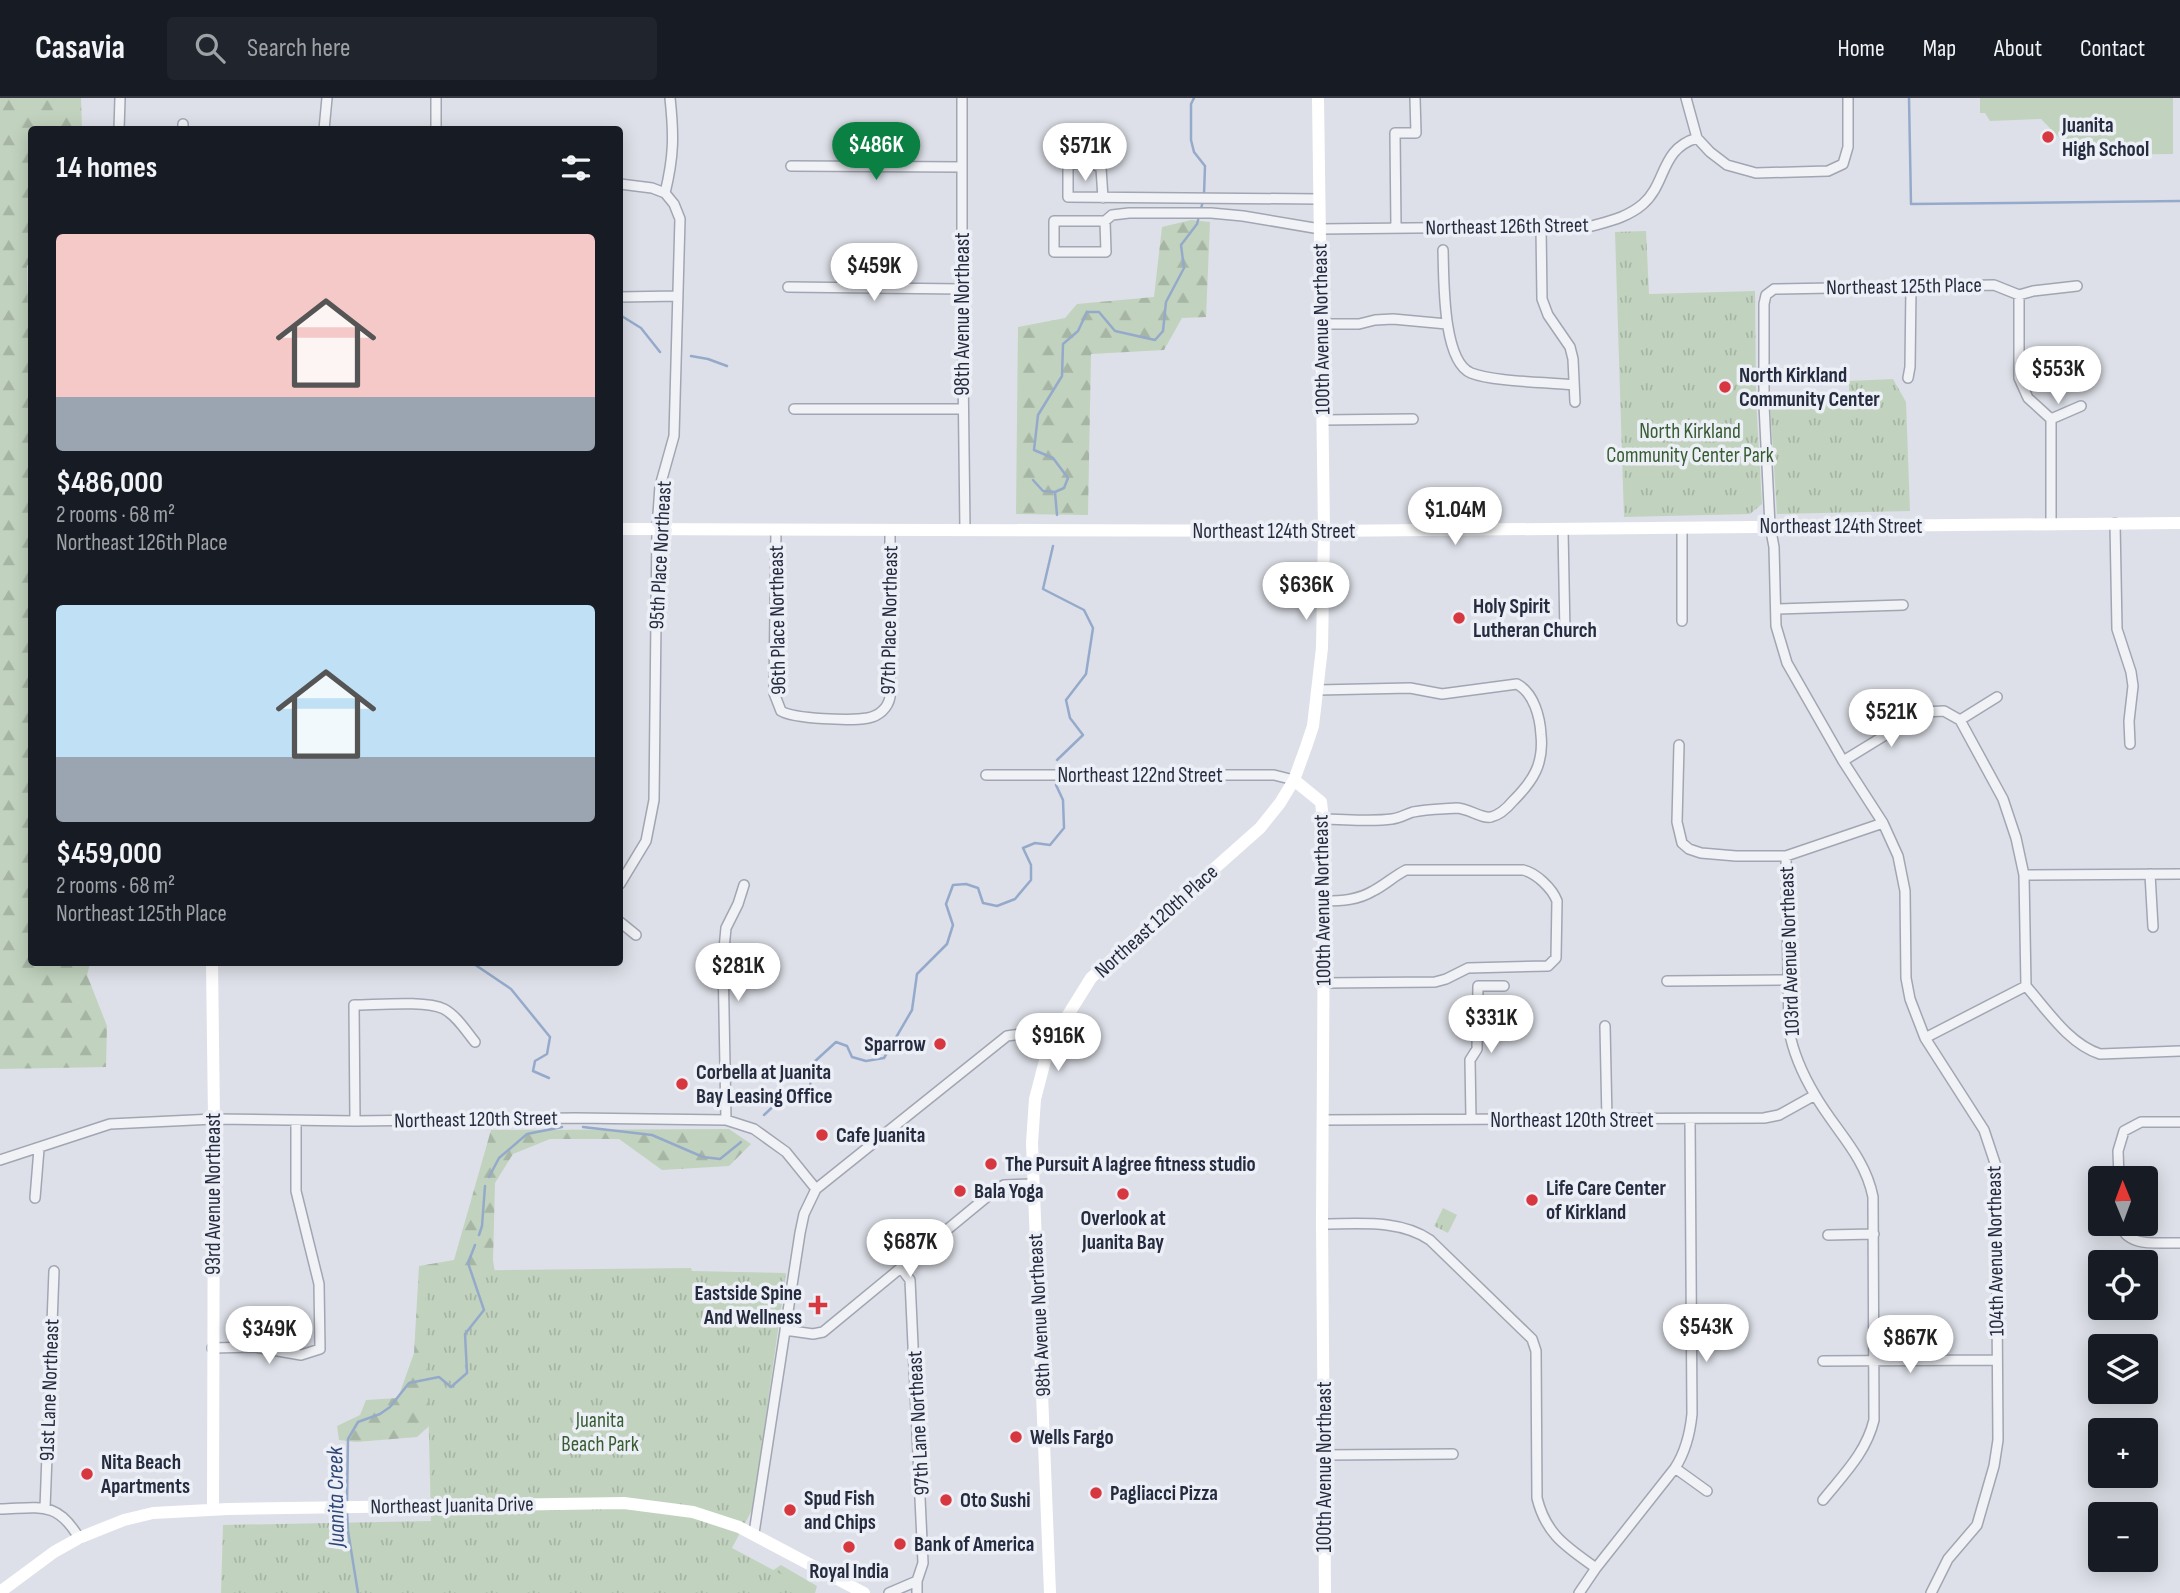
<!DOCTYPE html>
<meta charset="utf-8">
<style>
body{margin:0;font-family:"Sofia Sans Condensed",sans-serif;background:#20242c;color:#f1f3f6;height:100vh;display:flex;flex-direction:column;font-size:26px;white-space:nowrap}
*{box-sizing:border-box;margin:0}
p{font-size:23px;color:#9ea1a6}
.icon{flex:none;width:38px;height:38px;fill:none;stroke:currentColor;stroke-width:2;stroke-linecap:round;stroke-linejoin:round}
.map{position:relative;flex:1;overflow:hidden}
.details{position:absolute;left:28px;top:28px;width:595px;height:840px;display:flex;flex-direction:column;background:#171b24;border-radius:7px;box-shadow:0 4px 18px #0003}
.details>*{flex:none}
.needle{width:46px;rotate:359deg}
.controls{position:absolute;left:2088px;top:1068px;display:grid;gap:14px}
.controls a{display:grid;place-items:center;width:70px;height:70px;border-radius:7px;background:#171b24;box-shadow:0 4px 18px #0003;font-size:35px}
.price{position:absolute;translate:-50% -60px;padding:0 16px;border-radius:24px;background:#fff;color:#222;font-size:23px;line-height:46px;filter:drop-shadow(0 2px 4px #0008)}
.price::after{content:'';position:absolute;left:50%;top:42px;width:21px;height:16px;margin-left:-10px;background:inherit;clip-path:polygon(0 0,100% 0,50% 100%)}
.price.current{background:#0b8043;color:#fff}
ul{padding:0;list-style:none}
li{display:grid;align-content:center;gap:14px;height:371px;padding:0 28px}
li span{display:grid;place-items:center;height:217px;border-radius:7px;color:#555}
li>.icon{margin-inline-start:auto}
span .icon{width:126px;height:126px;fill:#fffc;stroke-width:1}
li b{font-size:30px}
h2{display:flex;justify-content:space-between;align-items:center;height:84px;padding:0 28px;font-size:30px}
header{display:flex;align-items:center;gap:42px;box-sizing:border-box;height:98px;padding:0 35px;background:#171b24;border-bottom:2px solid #363941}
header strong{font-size:33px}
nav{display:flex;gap:38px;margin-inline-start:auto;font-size:24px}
.search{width:490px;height:63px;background:#20242c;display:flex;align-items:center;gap:18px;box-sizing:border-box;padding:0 24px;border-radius:7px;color:#9ea1a6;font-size:26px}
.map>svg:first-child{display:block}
</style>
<header>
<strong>Casavia</strong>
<div class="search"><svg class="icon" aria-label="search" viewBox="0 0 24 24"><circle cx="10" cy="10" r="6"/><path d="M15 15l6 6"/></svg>Search here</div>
<nav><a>Home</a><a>Map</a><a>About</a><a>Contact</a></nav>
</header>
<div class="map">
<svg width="2180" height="1495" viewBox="0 0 2180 1495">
<defs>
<pattern id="forest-firs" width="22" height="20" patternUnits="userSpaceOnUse" patternTransform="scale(1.75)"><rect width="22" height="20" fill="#c1d3be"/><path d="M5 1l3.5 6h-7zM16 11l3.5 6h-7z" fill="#a6b5a4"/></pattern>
<pattern id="park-tufts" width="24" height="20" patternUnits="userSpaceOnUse" patternTransform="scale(1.75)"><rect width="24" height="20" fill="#c1d3be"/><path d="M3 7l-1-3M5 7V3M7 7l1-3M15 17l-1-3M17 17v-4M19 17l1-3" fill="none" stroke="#a6b5a4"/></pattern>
</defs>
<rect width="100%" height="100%" fill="#dde0e8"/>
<!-- green -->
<path fill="#c1d3be" d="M1980 0H2173V56L2076 57 2041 21 1990 23 1985 15H1980Z"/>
<!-- forest -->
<path fill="url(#forest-firs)" d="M0 0H81L82 31 32 32V162L27 168 28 212 32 217V864L90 865 87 877 107 928 106 969 0 971Z
M1191 122 1210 124 1206 219 1182 220 1164 252 1091 256 1088 417 1016 416 1018 229 1065 220 1077 206 1154 199 1162 129Z
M729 1031 751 1046 729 1068 662 1072 619 1041H550L513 1056 495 1085 493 1162 501 1213 483 1279 417 1339 356 1344 339 1342 337 1328 360 1317 366 1302 398 1300 414 1255 419 1168 454 1162 491 1032Z
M781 1467 817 1488 815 1495H756L758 1482Z"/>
<!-- park -->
<path fill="url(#park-tufts)" d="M1646 133 1649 196 1755 193 1756 301 1762 406 1750 416 1624 419 1615 134Z
M1893 281 1906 304 1910 413 1777 416 1770 306 1849 304V283Z
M1443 1110 1457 1117 1448 1135 1434 1128Z
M691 1170 692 1173 786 1175 753 1410 732 1450 811 1492 809 1495H221L223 1427 431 1423 425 1173Z"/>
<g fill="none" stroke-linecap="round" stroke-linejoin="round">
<!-- stream -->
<path stroke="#95aacb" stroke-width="2.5" d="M1194 0 1191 6V42L1194 54 1205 68 1204 97
M1909 0 1911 106 2180 103
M620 217 641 230 660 254
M691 258 708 261 727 268
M1033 382 1043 393 1055 394
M1057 417 1055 394 1064 390 1068 380 1053 360 1034 352 1038 317 1062 278 1063 246 1078 233 1087 214H1099L1115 233 1155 242 1163 233 1166 204 1184 170 1181 147 1197 126 1203 103
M1053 448 1043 491 1084 512 1093 530 1086 576 1066 602 1070 620 1083 637 1057 662
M471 864 511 891 550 939 547 956 535 963 533 973 549 980
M764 1017 780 1002H800L809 996 813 965 836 944 847 948 852 959 866 963 884 960 912 912 917 876 947 846 953 827 946 806 953 787 966 786 978 790 983 805 997 808 1015 801 1031 782V767L1023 750 1035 745 1050 747 1064 730 1063 702 1056 687
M583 1029 652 1037 703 1059 720 1061 741 1044
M489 1079 499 1060 527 1036 562 1029
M479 1137 482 1128 485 1088
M347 1405 348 1341 358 1324 380 1316 390 1309 409 1285 439 1279 451 1289 467 1275 465 1236 484 1212 468 1165 475 1147
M347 1412 348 1433 358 1495"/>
<defs>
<path id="street" d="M962 0V191L965 432
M1686 0 1697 40 1710 54 1727 67 1756 75 1828 73 1843 66 1848 49V0
M119 32 120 0
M183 32V26
M324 32 327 0
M436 32V0
M791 68 962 69
M620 86 652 90 665 95
M1103 100 1101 70C1091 63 1080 64 1068 67V99L1319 101
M1105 123 1106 154H1054V123H1105L1112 117 1129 115H1211L1243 118 1320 131 1592 128C1610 123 1628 119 1643 106 1667 85 1660 51 1697 40
M1541 129 1542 201 1548 217 1570 249 1573 261 1575 304
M1396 130 1395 35H1416L1415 0
M1443 152C1444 179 1442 263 1471 275 1494 284 1548 284 1574 287
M788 189 962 191
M2019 197V280L2028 300 2051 321V426
M620 199 678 198
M1321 226H1359L1375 222 1393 221 1447 226
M1908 280 1910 269 1911 189
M794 311H962
M2051 321 2081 308
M1323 322 1413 321
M2115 425 2117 531 2131 574 2133 588 2129 623 2130 646
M1563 431 1565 536
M776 432 774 595 781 613C794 621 851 623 868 620 879 618 888 610 890 599V432
M1776 511 1903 507
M1682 523V430
M1318 592 1410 590 1442 596 1517 586C1534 595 1540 619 1541 637 1544 666 1533 683 1513 703 1508 709 1499 717 1491 719 1482 721 1468 710 1456 710 1442 711 1426 711 1413 714 1406 716 1400 720 1392 721 1370 724 1345 721 1322 721
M1960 622 1997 599
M1679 647 1677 724 1682 745 1689 751 1701 755 1736 758H1786L1883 725
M1843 663 1923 614 1944 613 1960 622 2003 701 2016 740 2024 777 2026 888
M986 677H1274L1294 682
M1786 758 1789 932C1793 954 1803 977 1815 997 1835 1032 1865 1058 1873 1099L1874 1322C1866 1355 1843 1377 1823 1402
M2150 776 2153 829
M2024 777 2180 776
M620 786 646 743 654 702 657 431 660 388 674 338 680 121 674 106 665 95C674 58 674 37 670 0
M620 824 636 837
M1667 883 1787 882
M1324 885 1435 884 1446 881 1468 870 1548 868 1556 860 1557 803C1552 790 1536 775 1523 772H1406C1394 778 1385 787 1373 793 1358 802 1342 803 1324 803
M2026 888C2047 912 2069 946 2100 956L2180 953
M1605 928 1607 1022
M1925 940 2026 888
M1471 1021 1470 962 1477 951 1478 888H1504
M726 1022 723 861 726 830 738 806 744 787
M1323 1022 1764 1020 1779 1017 1815 997
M355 1023 354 907C376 907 426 902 444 911 457 918 466 933 475 944
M0 1062 110 1026 214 1021 355 1023 575 1020 726 1022 754 1031 786 1054 816 1091
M2119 1080 2118 1053 2124 1033 2141 1024H2180
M35 1100 39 1051
M2120 1125C2126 1151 2160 1144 2180 1145
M1322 1126C1359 1126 1399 1121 1430 1142L1532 1241 1536 1253 1537 1400C1546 1437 1567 1449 1596 1470
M1828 1137 1874 1136
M901 1170 910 1182 923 1465 917 1483V1495
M785 1232 813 1236 823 1234 994 1093 1004 1087 1033 1086
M212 1250 255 1249 301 1257 320 1251 319 1186 296 1093V1023
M1823 1263 1996 1262
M1324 1357 1453 1356
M1675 1370 1707 1393
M45 1410 54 1173
M0 1411C39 1410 57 1402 79 1440
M754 1435 800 1135 804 1116 816 1091 1007 938 1034 934 1053 941
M889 1495 917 1483
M1579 1495 1596 1470 1675 1370C1686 1353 1690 1336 1692 1316L1690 1022
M1931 1495 1948 1461 1977 1427 1994 1368 1998 1342 1996 1068 1984 1032 1925 940 1910 901 1906 880 1905 793 1898 758 1883 725 1843 663 1787 565 1776 528 1774 449 1770 428 1764 307V206L1766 197 1774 191 1994 187 2019 197 2033 193 2077 188"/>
</defs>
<!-- street casing -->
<use href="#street" stroke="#a2a6b2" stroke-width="12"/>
<!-- street -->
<use href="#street" stroke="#f0f2f6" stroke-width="9"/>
<!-- secondary -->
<path stroke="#fff" stroke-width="12" d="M620 431 1324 433 2180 425
M1294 682 1321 704 1322 713 1324 803 1322 1126 1325 1495
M212 864 214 1021 213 1411
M0 1494 54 1454 79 1440 124 1422 153 1415 228 1411 624 1405 693 1414 739 1429 864 1495
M1050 1495 1032 1045 1035 1001 1047 955 1053 941 1091 880 1260 730 1280 705 1294 682 1306 649 1313 628 1322 550 1324 433 1318 0"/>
</g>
<!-- markers -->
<g fill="#d73840" stroke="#edeff6" stroke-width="2.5">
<circle cx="2048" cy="39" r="7"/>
<circle cx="1725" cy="289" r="7"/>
<circle cx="1459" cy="520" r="7"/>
<circle cx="940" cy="946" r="7"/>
<circle cx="682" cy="986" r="7"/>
<circle cx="822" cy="1037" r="7"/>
<circle cx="991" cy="1066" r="7"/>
<circle cx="960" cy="1093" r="7"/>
<circle cx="1123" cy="1096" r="7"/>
<circle cx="1532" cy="1102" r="7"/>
<path d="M814.5 1196.5h7v7h7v7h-7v7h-7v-7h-7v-7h7z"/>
<circle cx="1016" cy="1339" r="7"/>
<circle cx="87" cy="1376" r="7"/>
<circle cx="1096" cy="1395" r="7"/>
<circle cx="946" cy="1402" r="7"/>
<circle cx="790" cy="1412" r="7"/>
<circle cx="900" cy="1446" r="7"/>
<circle cx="849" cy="1449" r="7"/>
</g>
<g text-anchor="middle" stroke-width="7" stroke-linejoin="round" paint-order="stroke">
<!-- poi labels -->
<g font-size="21" font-weight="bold" fill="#262c40" stroke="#edeff6" text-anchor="start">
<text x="2062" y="34">Juanita<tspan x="2062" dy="24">High School</tspan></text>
<text x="1739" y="284">North Kirkland<tspan x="1739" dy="24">Community Center</tspan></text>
<text x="1473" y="515">Holy Spirit<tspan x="1473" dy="24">Lutheran Church</tspan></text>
<text x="926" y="953" text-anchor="end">Sparrow</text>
<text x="696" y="981">Corbella at Juanita<tspan x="696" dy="24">Bay Leasing Office</tspan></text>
<text x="836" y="1044">Cafe Juanita</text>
<text x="1005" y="1073">The Pursuit A lagree fitness studio</text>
<text x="1546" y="1097">Life Care Center<tspan x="1546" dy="24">of Kirkland</tspan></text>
<text x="974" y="1100">Bala Yoga</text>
<text x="1123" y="1127" text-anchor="middle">Overlook at<tspan x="1123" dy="24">Juanita Bay</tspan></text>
<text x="802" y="1202" text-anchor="end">Eastside Spine<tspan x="802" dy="24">And Wellness</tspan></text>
<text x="1030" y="1346">Wells Fargo</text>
<text x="101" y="1371">Nita Beach<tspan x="101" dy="24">Apartments</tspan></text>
<text x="1110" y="1402">Pagliacci Pizza</text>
<text x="804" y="1407">Spud Fish<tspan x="804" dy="24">and Chips</tspan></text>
<text x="960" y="1409">Oto Sushi</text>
<text x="914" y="1453">Bank of America</text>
<text x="849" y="1480" text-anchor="middle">Royal India</text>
</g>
<!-- street labels -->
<g font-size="21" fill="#262c40" stroke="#edeff6">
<text transform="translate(1507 128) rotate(-1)" y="7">Northeast 126th Street</text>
<text transform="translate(1904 188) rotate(-1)" y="7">Northeast 125th Place</text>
<text transform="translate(962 216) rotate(-90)" y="7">98th Avenue Northeast</text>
<text transform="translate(1321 231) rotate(-91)" y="7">100th Avenue Northeast</text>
<text x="1841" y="435">Northeast 124th Street</text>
<text x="1274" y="440">Northeast 124th Street</text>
<text transform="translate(660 457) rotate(-87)" y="7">95th Place Northeast</text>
<text transform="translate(777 522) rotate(-91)" y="7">96th Place Northeast</text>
<text transform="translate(889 522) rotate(-89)" y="7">97th Place Northeast</text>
<text x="1140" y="684">Northeast 122nd Street</text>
<text transform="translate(1322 802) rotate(-91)" y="7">100th Avenue Northeast</text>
<text transform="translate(1156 823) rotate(-42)" y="7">Northeast 120th Place</text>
<text transform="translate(1789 853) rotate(-92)" y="7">103rd Avenue Northeast</text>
<text transform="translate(476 1021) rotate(-1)" y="7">Northeast 120th Street</text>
<text x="1572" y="1029">Northeast 120th Street</text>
<text transform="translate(213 1096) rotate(-90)" y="7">93rd Avenue Northeast</text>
<text transform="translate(1995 1153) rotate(-91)" y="7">104th Avenue Northeast</text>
<text transform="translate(1039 1217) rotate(-93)" y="7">98th Avenue Northeast</text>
<text transform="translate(49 1292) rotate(-88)" y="7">91st Lane Northeast</text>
<text transform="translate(918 1325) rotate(-93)" y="7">97th Lane Northeast</text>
<text transform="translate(1324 1369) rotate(-90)" y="7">100th Avenue Northeast</text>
<text transform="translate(452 1407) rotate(-1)" y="7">Northeast Juanita Drive</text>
</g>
<!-- park labels -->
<g font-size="21" fill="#365c32" stroke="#edeff6">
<text x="1690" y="340">North Kirkland<tspan x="1690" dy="24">Community Center Park</tspan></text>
<text x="600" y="1329">Juanita<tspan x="600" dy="24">Beach Park</tspan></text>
</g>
<!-- water labels -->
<g font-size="23" font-style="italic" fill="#2d4676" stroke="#edeff6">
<text transform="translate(335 1399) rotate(-91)" y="8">Juanita Creek</text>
</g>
</g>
</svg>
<div class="controls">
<a><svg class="needle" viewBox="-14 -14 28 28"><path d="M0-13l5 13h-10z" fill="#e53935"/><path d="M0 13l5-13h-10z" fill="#9ea1a6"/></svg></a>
<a><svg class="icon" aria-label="locate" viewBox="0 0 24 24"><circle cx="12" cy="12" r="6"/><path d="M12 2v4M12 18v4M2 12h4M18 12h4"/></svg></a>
<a><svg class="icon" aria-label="layers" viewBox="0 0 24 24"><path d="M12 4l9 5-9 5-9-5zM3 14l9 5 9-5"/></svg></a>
<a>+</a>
<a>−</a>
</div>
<b class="price current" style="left:876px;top:84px">$486K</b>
<b class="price" style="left:1085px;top:85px">$571K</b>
<b class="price" style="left:874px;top:205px">$459K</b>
<b class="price" style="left:2058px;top:308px">$553K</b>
<b class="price" style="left:1455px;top:449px">$1.04M</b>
<b class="price" style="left:1306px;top:524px">$636K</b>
<b class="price" style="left:1891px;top:651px">$521K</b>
<b class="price" style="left:738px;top:905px">$281K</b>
<b class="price" style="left:1491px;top:957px">$331K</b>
<b class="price" style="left:1058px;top:975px">$916K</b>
<b class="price" style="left:910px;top:1181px">$687K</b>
<b class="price" style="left:1706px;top:1266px">$543K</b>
<b class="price" style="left:269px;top:1268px">$349K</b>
<b class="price" style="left:1910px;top:1277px">$867K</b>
<section class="details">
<h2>14 homes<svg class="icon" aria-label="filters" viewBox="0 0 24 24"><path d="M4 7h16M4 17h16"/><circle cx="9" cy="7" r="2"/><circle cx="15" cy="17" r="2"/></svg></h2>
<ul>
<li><span style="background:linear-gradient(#f6c9c9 75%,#9aa5b1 0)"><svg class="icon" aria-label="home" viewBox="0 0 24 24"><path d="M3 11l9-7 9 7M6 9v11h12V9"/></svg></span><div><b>$486,000</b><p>2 rooms · 68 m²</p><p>Northeast 126th Place</p></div></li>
<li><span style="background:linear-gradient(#bfe0f5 70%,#9aa5b1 0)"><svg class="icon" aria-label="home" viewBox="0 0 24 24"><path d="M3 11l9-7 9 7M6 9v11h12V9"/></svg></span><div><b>$459,000</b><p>2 rooms · 68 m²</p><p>Northeast 125th Place</p></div></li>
</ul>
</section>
</div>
